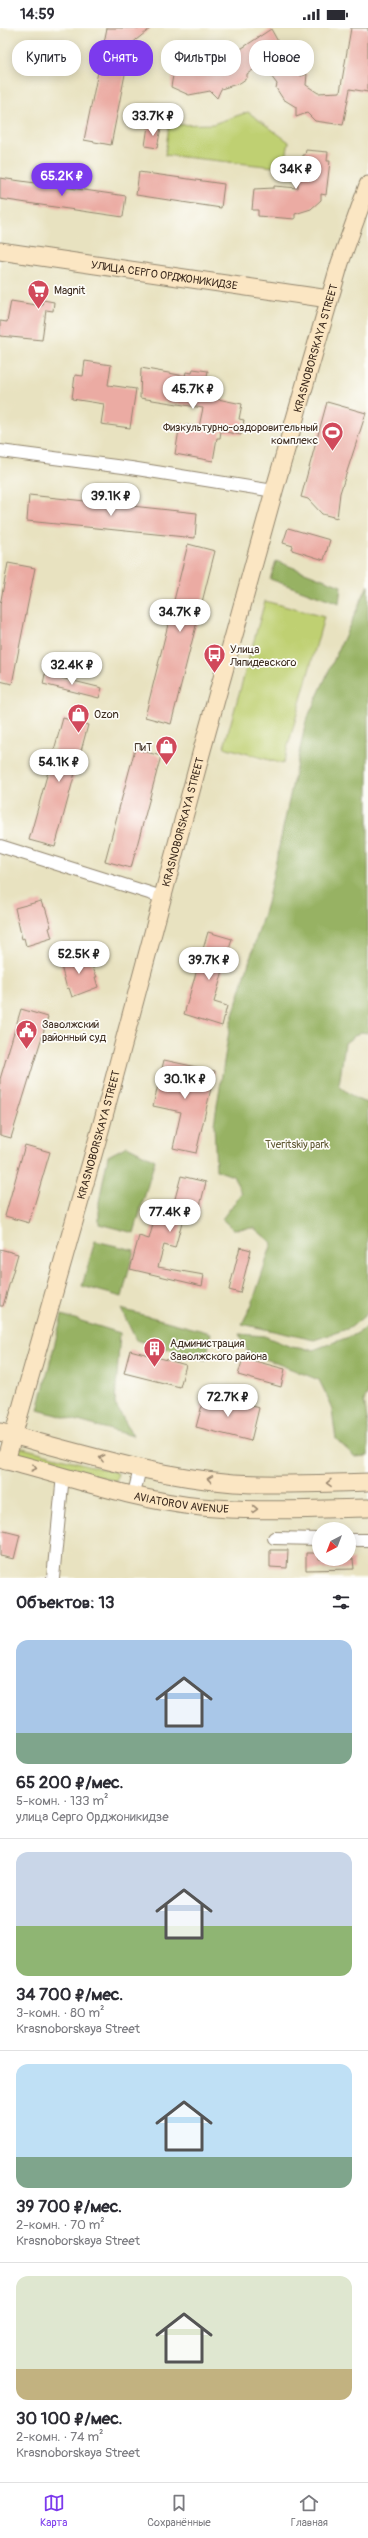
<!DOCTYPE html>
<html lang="ru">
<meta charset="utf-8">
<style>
body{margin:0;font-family:Pangolin,sans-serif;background:#f7f7f7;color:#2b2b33;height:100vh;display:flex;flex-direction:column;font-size:15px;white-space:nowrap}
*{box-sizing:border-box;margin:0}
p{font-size:13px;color:#7c7c81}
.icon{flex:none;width:22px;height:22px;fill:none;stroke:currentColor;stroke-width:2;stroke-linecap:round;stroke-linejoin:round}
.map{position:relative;height:1550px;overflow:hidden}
.sheet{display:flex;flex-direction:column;background:#fff;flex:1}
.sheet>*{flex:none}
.banner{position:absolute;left:12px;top:12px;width:344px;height:36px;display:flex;gap:8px}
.needle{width:26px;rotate:222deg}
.fabs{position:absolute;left:312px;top:1494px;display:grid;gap:8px}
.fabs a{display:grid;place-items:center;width:44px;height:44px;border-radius:50%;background:#fff;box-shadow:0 2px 10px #0003;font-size:20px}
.price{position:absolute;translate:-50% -34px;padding:0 9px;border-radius:14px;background:#fff;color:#222;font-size:13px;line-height:26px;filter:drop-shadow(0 1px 2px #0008)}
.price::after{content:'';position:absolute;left:50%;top:24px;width:12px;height:9px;margin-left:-6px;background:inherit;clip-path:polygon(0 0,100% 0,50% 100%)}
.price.current{background:#7c3aed;color:#fff}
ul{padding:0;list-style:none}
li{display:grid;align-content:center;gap:8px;height:212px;padding:0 16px}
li+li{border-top:1px solid #e1e1e2}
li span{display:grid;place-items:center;height:124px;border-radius:12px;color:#555}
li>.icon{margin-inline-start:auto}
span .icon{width:72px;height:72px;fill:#fffc;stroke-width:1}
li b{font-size:17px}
h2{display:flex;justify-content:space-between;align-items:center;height:48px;padding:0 16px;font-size:17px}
.chip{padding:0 14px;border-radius:16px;background:#fff;box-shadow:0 2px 10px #0003;font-size:14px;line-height:36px}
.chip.current{background:#7c3aed;color:#fff}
.status{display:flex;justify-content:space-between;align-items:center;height:28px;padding:0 20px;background:#fff;direction:ltr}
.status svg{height:11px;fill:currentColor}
.tabs{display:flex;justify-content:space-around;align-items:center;height:56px;border-top:1px solid #e1e1e2;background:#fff;font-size:11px;color:#7c7c81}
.tabs a{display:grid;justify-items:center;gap:2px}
.tabs .current{color:#7c3aed}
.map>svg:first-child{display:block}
</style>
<div class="status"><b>14:59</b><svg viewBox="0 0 49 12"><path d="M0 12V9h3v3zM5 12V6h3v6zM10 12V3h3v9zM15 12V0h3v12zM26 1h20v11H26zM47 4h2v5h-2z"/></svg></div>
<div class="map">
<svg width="368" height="1550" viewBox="0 0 368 1550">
<rect width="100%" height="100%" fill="#fdfcf7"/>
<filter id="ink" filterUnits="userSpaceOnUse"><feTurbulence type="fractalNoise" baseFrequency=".025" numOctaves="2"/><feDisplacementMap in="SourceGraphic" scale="8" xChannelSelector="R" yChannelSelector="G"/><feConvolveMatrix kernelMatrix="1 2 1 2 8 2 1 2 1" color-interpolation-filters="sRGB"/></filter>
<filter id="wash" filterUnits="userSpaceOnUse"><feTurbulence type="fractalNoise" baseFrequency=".012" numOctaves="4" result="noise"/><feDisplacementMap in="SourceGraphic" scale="16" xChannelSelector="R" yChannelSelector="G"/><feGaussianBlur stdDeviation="0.9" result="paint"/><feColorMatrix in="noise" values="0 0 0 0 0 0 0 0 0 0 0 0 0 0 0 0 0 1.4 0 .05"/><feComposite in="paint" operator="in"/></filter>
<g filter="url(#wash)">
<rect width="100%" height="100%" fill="#e8e2c0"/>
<!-- green -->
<path fill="#bfd072" stroke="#7d7d48" d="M248 84 289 114 284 140 165 127 169 97 213 96Z
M265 573 324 589 283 736 224 719Z
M19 1419 118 1445 116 1453 17 1427Z"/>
<!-- forest -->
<path fill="#97b264" stroke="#696e41" d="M276 533 341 558 339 576 270 551Z
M368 557V1005L360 1004 345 1015 339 1058 356 1071 368 1075V1285L350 1300 314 1312 242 1296 252 1276 272 1215 254 1200 233 1201 222 1191 242 1165 233 1148 216 1142 214 1096 230 997 267 875 306 693Z
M127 1118 155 1132 134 1205 99 1196V1174L108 1128Z
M95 1213 134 1222 122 1269 82 1258Z
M121 1281 211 1305 206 1332 136 1312Z
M62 1287 120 1305 115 1376 133 1408 38 1382Z
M368 1299V1366L364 1372 368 1396V1428L355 1429 336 1411 331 1376 319 1352 248 1324 239 1306 264 1308 291 1319 313 1322 354 1307Z"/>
<g id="blocks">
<!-- building -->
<path fill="#ebaba3" d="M107 0H151L131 16 111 117 84 112Z
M351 0H368V64L350 61 343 97 315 93 307 85 296 89V79L283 71 276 60 277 56 262 36 247 46V50L240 55 221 61 217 70 210 63 189 67 171 59 175 36 197 39H216L217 29 224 32 271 1 290 35 301 48 307 46 306 57 318 65 340 64Z
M148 98 161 100 157 120 145 118Z
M306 122 328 124 327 133H330L326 167 321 166V172L311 181 295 186V191L258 188V182H252L254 161 274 160V158L298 160 299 140H302L303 127H305Z
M139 144 224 156 221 180 136 167Z
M0 150 126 168 123 189 0 171Z
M43 272 54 274 53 283 46 282 42 312 0 308V293L7 294 11 273 42 278Z
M85 333 111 337 108 357 136 361 130 400 101 396 104 376 72 371 75 347 83 348Z
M141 340 185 348 186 344 192 345 193 341 208 343 203 368 242 376 239 391 244 392 241 407 221 403 220 410H217L213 433 175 426 180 396 199 399 203 380 140 370Z
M327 374 366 385 340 465 337 490 322 486 308 471 301 469Z
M29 467 197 485 195 510 27 493Z
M288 500 330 512 324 532 292 522 293 518 283 515Z
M188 516 215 523 171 696 145 689Z
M8 535 35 540 12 656 0 653V577Z
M45 646 102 660 99 670 43 656Z
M63 690 88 697 55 819 29 812Z
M135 721 161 728 131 840 105 833Z
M41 873 43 879H45L51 899 49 900 52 910 26 918 24 910 22 911 15 880Z
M208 904 232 911 214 974 227 978 222 998 184 986Z
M86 925 97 949H95L98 959 72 969 69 960 67 961 60 934Z
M21 981 48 989 11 1110 0 1107V1051Z
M164 1032 215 1043 196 1125 173 1120 181 1084 153 1078Z
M25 1117 50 1124 29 1195 5 1188Z
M181 1148 206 1154 197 1190 184 1187 175 1220 164 1217 158 1239 204 1247 202 1258 130 1241 139 1208 149 1211 158 1178 172 1182Z
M240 1219 251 1222 240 1265 229 1262Z
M0 1221 18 1226 3 1278H0Z
M130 1322 186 1337 180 1359 124 1345Z
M243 1330 285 1341 281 1359 238 1347Z
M205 1366 259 1380 251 1413 196 1399Z
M0 1502 20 1507 14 1531 0 1528Z
M270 1522H288L287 1540 270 1539Z
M306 1525H319V1531H353L354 1541 306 1542Z"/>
</g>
</g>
<g filter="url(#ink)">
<use href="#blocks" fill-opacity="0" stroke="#92866f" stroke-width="1"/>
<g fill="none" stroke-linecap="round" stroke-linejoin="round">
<defs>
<path id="street" d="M0 423 131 440 274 463
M0 818 162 869
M134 1466 140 1440
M274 1510 319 1511
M349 1512H368
M53 1550 63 1447"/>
<g id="secondary">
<path id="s1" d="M0 223 329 271"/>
<path d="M0 1404C77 1424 155 1449 234 1455 279 1458 324 1455 368 1454"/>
<path id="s2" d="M0 1431C66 1448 133 1472 201 1479 256 1484 313 1481 368 1480"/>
<path id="s3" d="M6 1433 101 1099 202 722 274 463 340 235 368 157"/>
</g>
</defs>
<!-- street casing -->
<use href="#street" stroke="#92866f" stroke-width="14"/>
<!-- secondary casing -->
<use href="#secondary" stroke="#92866f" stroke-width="19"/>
<!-- street -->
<use href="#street" stroke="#fff" stroke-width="12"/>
<!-- secondary -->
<use href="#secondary" stroke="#fbe6c3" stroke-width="17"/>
</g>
<!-- one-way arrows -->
<defs><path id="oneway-chevron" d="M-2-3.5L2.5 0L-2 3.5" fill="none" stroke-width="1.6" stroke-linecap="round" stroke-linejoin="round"/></defs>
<g stroke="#9b8870">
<use href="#oneway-chevron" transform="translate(102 1430) rotate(-166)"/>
<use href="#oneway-chevron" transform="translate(34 1440) rotate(14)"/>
<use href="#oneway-chevron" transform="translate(210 1451) rotate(-172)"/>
<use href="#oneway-chevron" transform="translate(329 1455) rotate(179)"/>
<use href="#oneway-chevron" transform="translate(255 1481) rotate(2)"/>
</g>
</g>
<!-- icons -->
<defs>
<symbol id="supermarket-pin" viewBox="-11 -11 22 30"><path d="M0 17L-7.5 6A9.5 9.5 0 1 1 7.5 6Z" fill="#d1495b" stroke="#fdfcf7"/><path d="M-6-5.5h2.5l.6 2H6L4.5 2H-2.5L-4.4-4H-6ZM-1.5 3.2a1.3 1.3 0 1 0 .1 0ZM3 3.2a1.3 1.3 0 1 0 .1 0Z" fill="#fff"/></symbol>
<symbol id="stadium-pin" viewBox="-11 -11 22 30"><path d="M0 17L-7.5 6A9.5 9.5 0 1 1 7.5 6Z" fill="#d1495b" stroke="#fdfcf7"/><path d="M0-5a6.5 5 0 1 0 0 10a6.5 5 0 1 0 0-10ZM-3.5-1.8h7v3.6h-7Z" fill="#fff"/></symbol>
<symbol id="bus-pin" viewBox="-11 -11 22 30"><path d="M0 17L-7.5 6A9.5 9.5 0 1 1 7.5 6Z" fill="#d1495b" stroke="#fdfcf7"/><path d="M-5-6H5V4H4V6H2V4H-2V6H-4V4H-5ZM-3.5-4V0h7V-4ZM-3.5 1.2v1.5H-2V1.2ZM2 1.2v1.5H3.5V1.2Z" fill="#fff"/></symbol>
<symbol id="shop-pin" viewBox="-11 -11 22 30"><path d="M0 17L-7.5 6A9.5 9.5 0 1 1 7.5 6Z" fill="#d1495b" stroke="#fdfcf7"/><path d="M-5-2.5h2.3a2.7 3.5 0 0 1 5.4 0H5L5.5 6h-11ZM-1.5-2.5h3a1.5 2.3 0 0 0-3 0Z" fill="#fff"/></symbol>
<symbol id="civic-pin" viewBox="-11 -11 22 30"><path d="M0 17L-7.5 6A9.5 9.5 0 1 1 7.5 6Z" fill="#d1495b" stroke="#fdfcf7"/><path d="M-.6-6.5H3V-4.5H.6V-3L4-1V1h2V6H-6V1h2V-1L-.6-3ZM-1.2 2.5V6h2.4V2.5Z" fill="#fff"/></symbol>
<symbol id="building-pin" viewBox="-11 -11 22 30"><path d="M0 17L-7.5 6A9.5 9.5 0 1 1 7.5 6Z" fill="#d1495b" stroke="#fdfcf7"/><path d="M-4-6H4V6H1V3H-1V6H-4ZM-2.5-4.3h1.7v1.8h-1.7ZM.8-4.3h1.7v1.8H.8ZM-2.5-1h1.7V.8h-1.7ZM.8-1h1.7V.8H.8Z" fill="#fff"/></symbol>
</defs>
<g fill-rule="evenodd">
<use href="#supermarket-pin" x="26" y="250" width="25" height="34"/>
<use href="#stadium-pin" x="320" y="392" width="25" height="34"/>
<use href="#bus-pin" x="202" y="614" width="25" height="34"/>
<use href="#shop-pin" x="66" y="674" width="25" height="34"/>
<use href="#shop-pin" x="154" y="706" width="25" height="34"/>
<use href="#civic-pin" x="14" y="990" width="25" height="34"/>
<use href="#building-pin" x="142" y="1308" width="25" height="34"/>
</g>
<g text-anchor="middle" stroke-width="3.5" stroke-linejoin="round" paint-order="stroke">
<!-- street labels -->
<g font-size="11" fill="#3b2a1e" stroke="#fdfcf7">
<text dy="4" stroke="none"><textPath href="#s1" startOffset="166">УЛИЦА СЕРГО ОРДЖОНИКИДЗЕ</textPath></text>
<text dy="4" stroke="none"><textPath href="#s3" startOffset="1155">KRASNOBORSKAYA STREET</textPath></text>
<text dy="4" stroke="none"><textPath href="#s3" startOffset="663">KRASNOBORSKAYA STREET</textPath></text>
<text dy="4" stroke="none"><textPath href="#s3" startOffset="339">KRASNOBORSKAYA STREET</textPath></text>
<text dy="4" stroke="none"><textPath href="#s2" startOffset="187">AVIATOROV AVENUE</textPath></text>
</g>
<!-- poi labels -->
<g font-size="11" fill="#3b2a1e" stroke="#fdfcf7" text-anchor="start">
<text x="54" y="266">Magnit</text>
<text x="318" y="403" text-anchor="end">Физкультурно-оздоровительный<tspan x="318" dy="13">комплекс</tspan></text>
<text x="230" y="625">Улица<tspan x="230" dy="13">Ляпидевского</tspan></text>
<text x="94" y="690">Ozon</text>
<text x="152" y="723" text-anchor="end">ПиТ</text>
<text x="42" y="1000">Заволжский<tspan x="42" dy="13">районный суд</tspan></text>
<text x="170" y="1319">Администрация<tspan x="170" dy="13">Заволжского района</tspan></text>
</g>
<!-- park labels -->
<g font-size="11" fill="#635c37" stroke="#fdfcf7">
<text x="297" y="1120">Tveritskiy park</text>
</g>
</g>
</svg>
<div class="fabs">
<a><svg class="needle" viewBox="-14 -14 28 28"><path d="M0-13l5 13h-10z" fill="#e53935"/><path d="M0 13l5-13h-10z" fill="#7c7c81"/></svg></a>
</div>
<b class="price" style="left:153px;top:109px">33.7K ₽</b>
<b class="price" style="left:296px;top:162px">34K ₽</b>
<b class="price current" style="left:62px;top:169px">65.2K ₽</b>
<b class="price" style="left:193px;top:382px">45.7K ₽</b>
<b class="price" style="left:111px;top:489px">39.1K ₽</b>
<b class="price" style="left:180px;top:605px">34.7K ₽</b>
<b class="price" style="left:72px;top:658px">32.4K ₽</b>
<b class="price" style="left:59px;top:755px">54.1K ₽</b>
<b class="price" style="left:79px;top:947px">52.5K ₽</b>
<b class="price" style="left:209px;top:953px">39.7K ₽</b>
<b class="price" style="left:185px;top:1072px">30.1K ₽</b>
<b class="price" style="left:170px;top:1205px">77.4K ₽</b>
<b class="price" style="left:228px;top:1390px">72.7K ₽</b>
<div class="banner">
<a class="chip">Купить</a>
<a class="chip current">Снять</a>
<a class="chip">Фильтры</a>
<a class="chip">Новое</a>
</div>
</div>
<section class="sheet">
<h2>Объектов: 13<svg class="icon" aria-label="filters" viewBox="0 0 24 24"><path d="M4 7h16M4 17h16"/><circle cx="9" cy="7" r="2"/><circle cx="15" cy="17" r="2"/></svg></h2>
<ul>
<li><span style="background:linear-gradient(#a9c7e8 75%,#7fa58c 0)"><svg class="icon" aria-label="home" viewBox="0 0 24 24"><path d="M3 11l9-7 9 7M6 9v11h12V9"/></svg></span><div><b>65 200 ₽/мес.</b><p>5-комн. · 133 m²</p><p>улица Серго Орджоникидзе</p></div></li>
<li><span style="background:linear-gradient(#c9d6e8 60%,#8fb573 0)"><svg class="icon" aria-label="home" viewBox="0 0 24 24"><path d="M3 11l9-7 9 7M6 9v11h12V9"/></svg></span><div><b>34 700 ₽/мес.</b><p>3-комн. · 80 m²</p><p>Krasnoborskaya Street</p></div></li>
<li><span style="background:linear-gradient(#bfe0f5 75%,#7fa58c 0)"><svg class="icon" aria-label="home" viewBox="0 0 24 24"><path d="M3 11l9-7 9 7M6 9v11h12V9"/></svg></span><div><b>39 700 ₽/мес.</b><p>2-комн. · 70 m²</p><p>Krasnoborskaya Street</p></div></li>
<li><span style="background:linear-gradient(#dfe7d0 75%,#c2b280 0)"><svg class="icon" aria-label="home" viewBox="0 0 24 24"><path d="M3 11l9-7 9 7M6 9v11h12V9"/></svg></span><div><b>30 100 ₽/мес.</b><p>2-комн. · 74 m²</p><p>Krasnoborskaya Street</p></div></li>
</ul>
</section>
<nav class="tabs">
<a class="current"><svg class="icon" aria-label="map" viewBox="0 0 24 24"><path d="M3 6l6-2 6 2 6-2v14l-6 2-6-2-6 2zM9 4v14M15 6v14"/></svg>Карта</a>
<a><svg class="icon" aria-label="saved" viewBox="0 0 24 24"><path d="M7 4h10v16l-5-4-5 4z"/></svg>Сохранённые</a>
<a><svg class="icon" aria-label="home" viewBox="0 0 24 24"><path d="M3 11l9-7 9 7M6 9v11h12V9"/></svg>Главная</a>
</nav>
